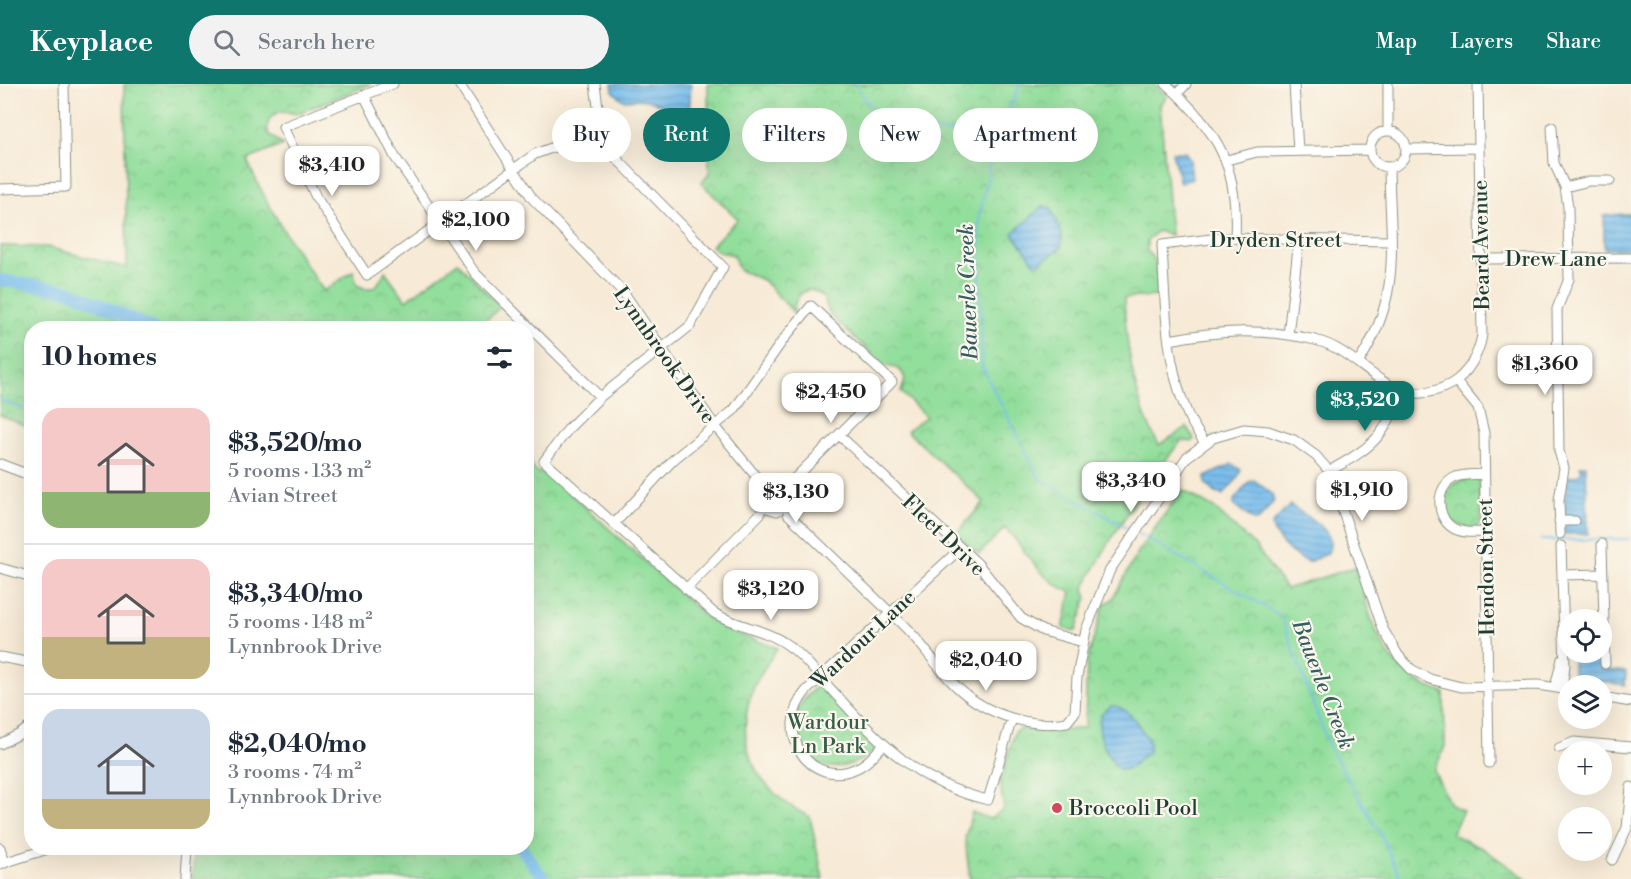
<!DOCTYPE html>
<meta charset="utf-8">
<style>
body{margin:0;font-family:"Libre Bodoni",serif;background:#f2f2f3;color:#1f2937;height:100vh;display:flex;flex-direction:column;font-size:22px;white-space:nowrap}
*{box-sizing:border-box;margin:0}
p{font-size:20px;color:#747a83}
.icon{flex:none;width:33px;height:33px;fill:none;stroke:currentColor;stroke-width:2;stroke-linecap:round;stroke-linejoin:round}
.map{position:relative;flex:1;overflow:hidden}
.drawer{position:absolute;left:24px;top:237px;width:510px;height:534px;display:flex;flex-direction:column;background:#fff;border-radius:24px;box-shadow:0 6px 24px #0002}
.drawer>*{flex:none}
.hud{position:absolute;left:552px;top:24px;width:570px;height:54px;display:flex;gap:12px}
.controls{position:absolute;left:1558px;top:525px;display:grid;gap:12px}
.controls a{display:grid;place-items:center;width:54px;height:54px;border-radius:50%;background:#fff;box-shadow:0 6px 24px #0002;font-size:30px}
.price{position:absolute;translate:-50% -51px;padding:0 14px;border-radius:12px;background:#fff;color:#222;font-size:20px;line-height:39px;filter:drop-shadow(0 2px 3px #0008)}
.price::after{content:'';position:absolute;left:50%;top:36px;width:18px;height:14px;margin-left:-9px;background:inherit;clip-path:polygon(0 0,100% 0,50% 100%)}
.price.on{background:#0f766e;color:#fff}
ul{padding:0;list-style:none}
li{display:flex;align-items:center;gap:18px;height:150px;padding:0 18px}
li+li{border-top:2px solid #e0e1e3}
li span{display:grid;place-items:center;flex:none;width:168px;height:120px;border-radius:18px;color:#555}
li>.icon{margin-inline-start:auto}
span .icon{width:72px;height:72px;fill:#fffc;stroke-width:1}
li b{font-size:26px}
h2{display:flex;justify-content:space-between;align-items:center;height:72px;padding:0 18px;font-size:26px}
.chip{padding:0 21px;border-radius:27px;background:#fff;box-shadow:0 6px 24px #0002;font-size:21px;line-height:54px}
.chip.on{background:#0f766e;color:#fff}
header{display:flex;align-items:center;gap:36px;box-sizing:border-box;height:84px;padding:0 30px;background:#0f766e;color:#fff}
header strong{font-size:28px}
nav{display:flex;gap:33px;margin-inline-start:auto;font-size:21px}
.search{width:420px;height:54px;background:#f2f2f3;display:flex;align-items:center;gap:15px;box-sizing:border-box;padding:0 21px;border-radius:33px;color:#747a83;font-size:22px}
.map>svg:first-child{display:block}
</style>
<header>
<strong>Keyplace</strong>
<div class="search"><svg class="icon" aria-label="search" viewBox="0 0 24 24"><circle cx="10" cy="10" r="6"/><path d="M15 15l6 6"/></svg>Search here</div>
<nav><a>Map</a><a>Layers</a><a>Share</a></nav>
</header>
<div class="map">
<svg width="1631" height="795" viewBox="0 0 1631 795">
<defs>
<pattern id="park-crowns" width="20" height="18" patternUnits="userSpaceOnUse" patternTransform="scale(1.5)"><rect width="20" height="18" fill="#92de9b"/><path d="M2 6a3 3 0 1 1 6 0M12 15a3 3 0 1 1 6 0" fill="none" stroke="#7dbf86"/></pattern>
<pattern id="water-rules" width="6" height="5" patternUnits="userSpaceOnUse" patternTransform="scale(1.5)"><rect width="6" height="5" fill="#76bced"/><path d="M0 2.5h6" fill="none" stroke="#609ac1"/></pattern>
</defs>
<rect width="100%" height="100%" fill="#fbf7ec"/>
<filter id="ink" filterUnits="userSpaceOnUse"><feTurbulence type="fractalNoise" baseFrequency=".0167" numOctaves="2"/><feDisplacementMap in="SourceGraphic" scale="12" xChannelSelector="R" yChannelSelector="G"/><feConvolveMatrix kernelMatrix="1 2 1 2 8 2 1 2 1" color-interpolation-filters="sRGB"/></filter>
<filter id="wash" filterUnits="userSpaceOnUse"><feTurbulence type="fractalNoise" baseFrequency=".008" numOctaves="4" result="noise"/><feDisplacementMap in="SourceGraphic" scale="24" xChannelSelector="R" yChannelSelector="G"/><feGaussianBlur stdDeviation="1.35" result="paint"/><feColorMatrix in="noise" values="0 0 0 0 0 0 0 0 0 0 0 0 0 0 0 0 0 1.4 0 .05"/><feComposite in="paint" operator="in"/></filter>
<g filter="url(#wash)">
<rect width="100%" height="100%" fill="#f7ead6"/>
<!-- park -->
<path fill="url(#park-crowns)" stroke="#588e68" stroke-width="1.5" d="M124 0H371L296 30 283 27C270 30 265 38 269 50L283 61 247 76C267 123 294 165 324 207L353 187 357 201C373 210 380 199 385 187L406 216 458 178 500 223 478 244H32L31 344 0 331V162L47 163 127 184Z
M708 0H1154L1167 12 1160 21 1171 151 1157 147 1147 157V167L1156 178 1158 212 1124 214C1126 263 1134 319 1159 361L1187 343 1194 355 1192 358 1182 356C1147 397 1107 457 1084 505L1087 514 1076 547 1063 544 1071 508C1040 497 1027 467 1005 444L979 470 956 450 984 418 907 347 926 333 901 308 905 296C903 285 896 283 885 282L833 234C825 226 828 215 818 209 803 200 793 216 794 229L763 196 739 186 733 171 717 167 711 162 738 135 701 99 709 90Z
M527 370 534 387 551 392 706 533 727 546 777 564C769 578 757 593 752 608 732 665 759 708 810 733L823 795H193L194 764H526Z
M1475 394 1480 397 1481 439 1475 444C1433 444 1433 396 1475 394Z
M1182 406 1214 424 1256 463 1286 505 1355 483C1373 539 1380 590 1444 609L1445 662 1434 687 1450 720 1463 727 1451 750 1484 765 1526 795H970L965 755 972 728 990 735 1004 725 1000 700 1015 647 1020 645 1058 648 1085 643 1087 577 1104 520 1112 516 1140 465Z
M817 602H823L874 657 875 665C848 692 803 691 798 647 797 641 795 634 797 628 801 617 809 610 817 602Z"/>
<!-- water -->
<path fill="url(#water-rules)" stroke="#4a7c90" stroke-width="1.5" d="M612 0H691L689 31 679 38C658 17 653 13 623 16L613 7Z
M1172 68H1185L1190 76 1192 95 1180 99Z
M1043 122 1051 124 1062 151 1061 164 1036 181 1013 149Z
M1623 130H1631V165H1604V132Z
M1232 380 1241 386 1237 395 1223 411 1216 409 1205 399V393Z
M1586 381 1588 450H1564V443L1567 440 1564 419 1568 393 1579 391 1582 386 1580 382Z
M1254 396 1272 410 1274 417 1259 436 1254 437 1234 421V416L1249 398Z
M1290 421C1306 433 1341 447 1327 470L1308 478C1294 473 1273 455 1272 440Z
M1573 569H1599L1601 585 1626 588 1625 601 1577 594 1573 590Z
M1111 622C1129 621 1140 644 1149 657V667L1130 684 1121 686C1108 679 1092 642 1103 628 1105 626 1109 624 1111 622Z"/>
<g fill="none" stroke-linecap="round" stroke-linejoin="round">
<!-- stream -->
<path stroke="#76bced" stroke-width="2" d="M855 0 874 28 888 38 914 45 955 49 988 64C994 88 980 113 979 139L982 283 1040 395 1132 447
M988 64 1010 25 1020 0
M0 316 32 328
M1137 449 1281 532 1329 663 1380 749 1401 795
M1541 456 1629 455"/>
<!-- river -->
<path stroke="#76bced" stroke-width="12" d="M0 196 70 207 152 244
M521 764 544 795"/>
</g>
</g>
<g filter="url(#ink)">
<g fill="none" stroke-linecap="round" stroke-linejoin="round">
<defs>
<path id="minor" d="M393 0 283 43 316 113 367 191 535 70 601 46
M459 0 532 114 624 209 715 342 763 401
M595 0 601 46 616 74 723 183 690 242 600 313 569 344 544 377 714 529C737 543 767 545 789 562 804 572 815 588 827 601 877 655 914 699 988 716L1012 634
M1166 0C1218 46 1239 83 1235 154
M1294 0 1298 67
M1388 0V47
M1177 10 1186 0
M364 11 395 73 475 189 600 313
M1552 43 1554 79 1565 103 1568 123 1569 195 1557 225 1559 367 1564 384 1559 416 1560 450
M1370 65a18 18 0 1 1 36 0a18 18 0 1 1-36 0Z
M1407 65 1479 64
M1227 76 1257 68 1370 66
M1565 103 1589 97H1610
M0 105 66 103 64 0
M1481 175 1631 174
M1288 251 1299 156
M1169 256C1221 246 1263 244 1315 256 1366 268 1390 333 1451 300 1468 290 1479 270 1482 251L1478 0
M1358 279C1403 212 1390 160 1389 83
M1456 297 1478 324 1484 349 1489 679
M839 351 978 480 1021 534 1043 547 1083 558
M1204 358C1198 348 1190 338 1186 326 1165 276 1165 215 1162 161L1219 154 1391 157
M0 380 32 392
M1329 387C1368 366 1389 352 1399 306
M1484 390C1475 391 1464 390 1456 393 1435 402 1435 433 1453 444 1463 450 1475 448 1485 448
M781 404 788 413 786 421 777 427 766 424 762 416 767 405 789 400 786 409
M788 430C826 467 865 504 903 541 921 558 934 579 951 597 980 628 1026 645 1067 638L1075 628 1077 593 1086 546 1110 486 1187 373 1213 354 1244 345 1268 347 1294 356 1316 372 1329 387 1383 545 1398 571 1411 585 1430 595 1461 603 1538 601 1569 606
M1559 437H1575
M614 440 673 376 734 326 783 256 811 222 892 298 789 400
M1602 460 1605 580
M1561 462 1565 582 1562 605
M0 484 32 493
M1562 491 1602 490
M686 505 760 430
M0 573 32 579
M1555 603 1562 575
M1602 613 1631 618
M0 660 20 650 32 641
M883 661C876 669 869 678 859 683 810 708 771 646 807 606L961 464
M1559 664 1574 658 1631 663
M0 764 5 779
M1612 776 1627 744 1631 703
M0 780 51 764
M185 795 187 764"/>
</defs>
<!-- minor casing -->
<use href="#minor" stroke="#8b9485" stroke-width="11"/>
<!-- minor -->
<use href="#minor" stroke="#fff" stroke-width="9"/>
</g>
</g>
<!-- markers -->
<circle fill="#d1495b" stroke="#fbf7ec" stroke-width="2" cx="1057" cy="724" r="6"/>
<g text-anchor="middle" stroke-width="4.5" stroke-linejoin="round" paint-order="stroke">
<!-- street labels -->
<g font-size="21" fill="#1f3d34" stroke="#fbf7ec">
<text x="1276" y="163">Dryden Street</text>
<text transform="translate(1481 161) rotate(-91)" y="7">Beard Avenue</text>
<text x="1556" y="182">Drew Lane</text>
<text transform="translate(665 271) rotate(55)" y="7">Lynnbrook Drive</text>
<text transform="translate(944 451) rotate(44)" y="7">Fleet Drive</text>
<text transform="translate(1486 483) rotate(-91)" y="7">Hendon Street</text>
<text transform="translate(863 555) rotate(-43)" y="7">Wardour Lane</text>
</g>
<!-- park labels -->
<g font-size="21" fill="#365d49" stroke="#fbf7ec">
<text x="828" y="645">Wardour<tspan x="828" dy="24">Ln Park</tspan></text>
</g>
<!-- poi labels -->
<g font-size="21" fill="#1f3d34" stroke="#fbf7ec" text-anchor="start">
<text x="1069" y="731">Broccoli Pool</text>
</g>
<!-- water labels -->
<g font-size="22" font-style="italic" fill="#355d62" stroke="#fbf7ec">
<text transform="translate(967 208) rotate(-92)" y="8">Bauerle Creek</text>
<text transform="translate(1324 600) rotate(69)" y="8">Bauerle Creek</text>
</g>
</g>
</svg>
<div class="controls">
<a><svg class="icon" aria-label="locate" viewBox="0 0 24 24"><circle cx="12" cy="12" r="6"/><path d="M12 2v4M12 18v4M2 12h4M18 12h4"/></svg></a>
<a><svg class="icon" aria-label="layers" viewBox="0 0 24 24"><path d="M12 4l9 5-9 5-9-5zM3 14l9 5 9-5"/></svg></a>
<a>+</a>
<a>−</a>
</div>
<b class="price" style="left:332px;top:113px">$3,410</b>
<b class="price" style="left:476px;top:168px">$2,100</b>
<b class="price" style="left:1545px;top:312px">$1,360</b>
<b class="price" style="left:831px;top:340px">$2,450</b>
<b class="price on" style="left:1365px;top:348px">$3,520</b>
<b class="price" style="left:1131px;top:429px">$3,340</b>
<b class="price" style="left:1362px;top:438px">$1,910</b>
<b class="price" style="left:796px;top:440px">$3,130</b>
<b class="price" style="left:771px;top:537px">$3,120</b>
<b class="price" style="left:986px;top:608px">$2,040</b>
<div class="hud">
<a class="chip">Buy</a>
<a class="chip on">Rent</a>
<a class="chip">Filters</a>
<a class="chip">New</a>
<a class="chip">Apartment</a>
</div>
<section class="drawer">
<h2>10 homes<svg class="icon" aria-label="filters" viewBox="0 0 24 24"><path d="M4 7h16M4 17h16"/><circle cx="9" cy="7" r="2"/><circle cx="15" cy="17" r="2"/></svg></h2>
<ul>
<li><span style="background:linear-gradient(#f6c9c9 70%,#8fb573 0)"><svg class="icon" aria-label="home" viewBox="0 0 24 24"><path d="M3 11l9-7 9 7M6 9v11h12V9"/></svg></span><div><b>$3,520/mo</b><p>5 rooms · 133 m²</p><p>Avian Street</p></div></li>
<li><span style="background:linear-gradient(#f6c9c9 65%,#c2b280 0)"><svg class="icon" aria-label="home" viewBox="0 0 24 24"><path d="M3 11l9-7 9 7M6 9v11h12V9"/></svg></span><div><b>$3,340/mo</b><p>5 rooms · 148 m²</p><p>Lynnbrook Drive</p></div></li>
<li><span style="background:linear-gradient(#c9d6e8 75%,#c2b280 0)"><svg class="icon" aria-label="home" viewBox="0 0 24 24"><path d="M3 11l9-7 9 7M6 9v11h12V9"/></svg></span><div><b>$2,040/mo</b><p>3 rooms · 74 m²</p><p>Lynnbrook Drive</p></div></li>
</ul>
</section>
</div>
